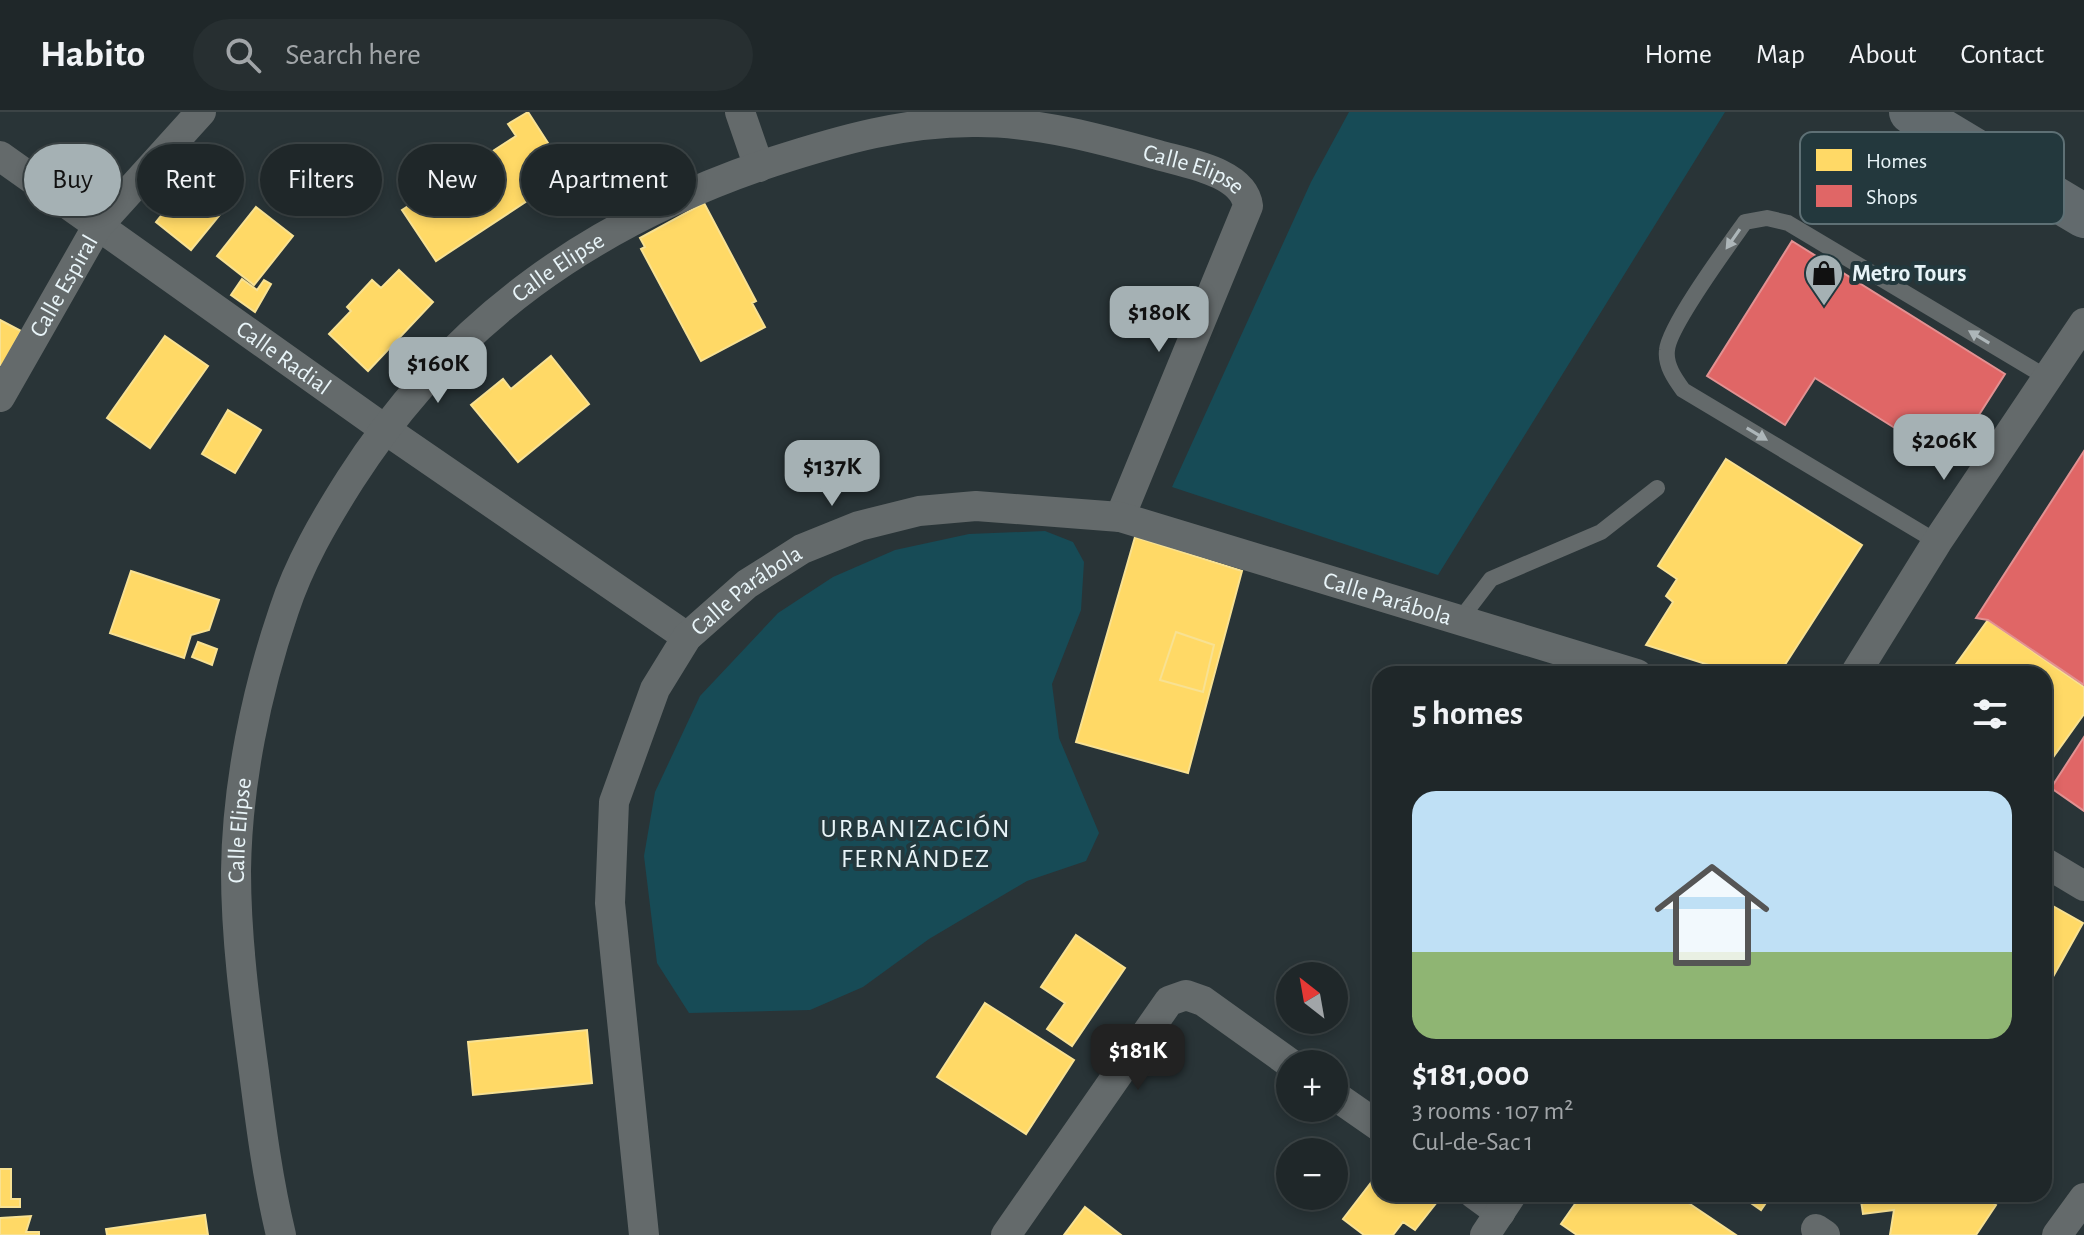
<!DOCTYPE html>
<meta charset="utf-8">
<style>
body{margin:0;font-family:"Alegreya Sans",sans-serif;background:#272f31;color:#f1f3f6;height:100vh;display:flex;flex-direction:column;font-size:30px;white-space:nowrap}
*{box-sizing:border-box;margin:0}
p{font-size:26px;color:#a1a5a8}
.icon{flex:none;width:44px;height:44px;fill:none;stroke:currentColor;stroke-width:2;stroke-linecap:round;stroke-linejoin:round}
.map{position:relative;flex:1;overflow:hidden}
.sheet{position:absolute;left:1372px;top:554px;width:680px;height:536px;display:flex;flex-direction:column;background:#1f2729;border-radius:24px;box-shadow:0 4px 12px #0003,0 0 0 2px #3c4446}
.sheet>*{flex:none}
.top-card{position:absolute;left:24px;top:32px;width:760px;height:72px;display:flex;gap:16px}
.needle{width:52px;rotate:329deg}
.fabs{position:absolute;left:1276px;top:850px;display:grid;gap:16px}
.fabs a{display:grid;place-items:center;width:72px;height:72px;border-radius:50%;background:#1f2729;box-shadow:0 4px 12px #0003,0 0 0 2px #3c4446;font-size:40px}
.price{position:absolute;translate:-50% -68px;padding:0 18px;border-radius:16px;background:#a5b1b4;color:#111;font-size:26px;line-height:52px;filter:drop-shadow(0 2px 4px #0008)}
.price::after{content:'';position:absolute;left:50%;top:48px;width:24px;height:18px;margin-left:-12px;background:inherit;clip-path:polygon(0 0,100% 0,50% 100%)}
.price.on{background:#222;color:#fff}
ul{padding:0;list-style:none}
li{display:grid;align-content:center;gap:16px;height:424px;padding:0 40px}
li span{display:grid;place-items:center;height:248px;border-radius:24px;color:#555}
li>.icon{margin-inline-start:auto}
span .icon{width:144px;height:144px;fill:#fffc;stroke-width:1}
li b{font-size:34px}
h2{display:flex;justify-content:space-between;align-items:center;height:96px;padding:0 40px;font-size:34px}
.pill{padding:0 28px;border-radius:36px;background:#1f2729;box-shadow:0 4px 12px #0003,0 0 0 2px #3c4446;font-size:28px;line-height:72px}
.pill.on{background:#a5b1b4;color:#111}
header{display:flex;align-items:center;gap:48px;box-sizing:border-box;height:112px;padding:0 40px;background:#1f2729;border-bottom:2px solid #3c4446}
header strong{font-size:38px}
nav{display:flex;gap:44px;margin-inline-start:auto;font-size:28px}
.search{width:560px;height:72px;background:#272f31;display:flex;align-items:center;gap:20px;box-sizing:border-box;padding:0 28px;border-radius:44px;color:#a1a5a8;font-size:30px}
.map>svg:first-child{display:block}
</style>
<header>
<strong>Habito</strong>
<div class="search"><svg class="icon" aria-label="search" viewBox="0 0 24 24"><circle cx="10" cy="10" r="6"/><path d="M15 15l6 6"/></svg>Search here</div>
<nav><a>Home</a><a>Map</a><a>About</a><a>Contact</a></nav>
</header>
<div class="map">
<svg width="2084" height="1123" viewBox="0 0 2084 1123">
<rect width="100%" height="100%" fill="#293437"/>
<!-- green -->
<path fill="#174b56" d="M1349 0H1725L1438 463 1172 375 1311 70Z
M1045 419 1073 430 1084 450 1081 498 1052 572 1059 626 1099 721 1086 749 1027 769 929 827 863 875 810 898 689 901 657 851 644 744 655 680 700 584 778 501 833 465 895 438 969 422Z"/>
<!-- homes -->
<path fill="#ffd966" stroke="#f8e192" stroke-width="2" d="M528 0 568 62 436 149 402 98 516 24 508 12Z
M197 59 232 88 191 138 156 110Z
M704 91 756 189 752 191 765 215 701 249 641 137 645 135 640 126Z
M256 95 293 124 254 173 217 144Z
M399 158 433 190 368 259 329 222 351 199 347 195 372 168 381 176Z
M242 167 257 178 264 168 271 172 255 200 231 183Z
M0 208 21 219 2 254 0 253Z
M165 224 208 254 150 336 107 306Z
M551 244 589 292 518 350 471 293 503 267 511 277Z
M228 298 261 318 235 361 202 342Z
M1726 347 1862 433 1779 562H1737L1646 533 1673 490 1666 484 1677 467 1658 454Z
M1135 425 1242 459 1188 661 1076 630Z
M131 459 219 488 209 518 191 523 184 546 110 521Z
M1988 508 2084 575V602L2044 658V562H1949Z
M1176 520 1214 533 1203 580 1160 568Z
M198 530 217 537 212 553 192 545Z
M2044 789 2083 811 2044 881Z
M1076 823 1125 856 1072 934 1047 917 1065 891 1041 875Z
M985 891 1074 948 1026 1022 937 965Z
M587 918 592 971 473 983 468 930Z
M0 1057H11V1087H20V1095H0Z
M1380 1059V1082L1441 1085 1415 1118 1403 1110 1393 1123H1364L1343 1107Z
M1582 1082H1675L1736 1123H1577L1561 1112Z
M1738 1082H1772L1761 1098Z
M1860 1082H1979L1996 1093 1976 1123H1890L1894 1098 1863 1102Z
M1085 1095 1121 1123H1064Z
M205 1103 208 1123H107L106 1117Z
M31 1104 26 1120H39V1123H0V1106Z"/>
<!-- shops -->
<path fill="#e06666" stroke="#e29192" stroke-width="2" d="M1792 129 2005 262 1949 350 1815 266 1785 313 1707 264Z
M2084 339V573L1988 508 1976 506Z
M2084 625V699L2051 676Z"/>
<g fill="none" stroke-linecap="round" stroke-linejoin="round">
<!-- lane -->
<path stroke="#646a6b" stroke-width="16" d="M1937 430 1683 278C1675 267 1665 253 1667 238 1669 214 1728 134 1745 110L1767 106 1788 111 2046 265
M1459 509 1491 467 1601 420 1657 376"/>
<!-- street -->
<g stroke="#646a6b" stroke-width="30">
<path d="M740 0 759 55"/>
<path id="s1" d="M0 44 383 316 687 525"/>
<path id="s2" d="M0 285 97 115 201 0"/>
<path d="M1855 562 1937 430 2084 211"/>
<path d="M2044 750 2084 774"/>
<path d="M1334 983 1380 1015"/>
<path d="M1474 1082 1500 1101"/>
<path d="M1816 1117 1825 1123"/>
<path id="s3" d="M281 1123C268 1069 261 1015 254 960 245 894 236 826 236 759 237 673 256 580 284 498 299 452 324 409 350 368 452 208 593 110 772 50 840 28 906 9 978 10 1038 10 1101 27 1158 43 1186 51 1244 60 1248 94L1120 405"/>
<path id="s4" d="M644 1123 610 791 614 690 655 577 687 525 747 472 802 437 859 414 919 399 976 394 1120 405 1637 562"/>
<path d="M1006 1123 1169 889 1186 883 1203 889 1291 952"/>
<path d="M1485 1123 1512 1082"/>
<path d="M2057 1123 2084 1086"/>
</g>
<!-- primary -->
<path stroke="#626a6d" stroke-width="44" d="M1911 0 2084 104"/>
</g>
<!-- one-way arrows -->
<defs><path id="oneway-solid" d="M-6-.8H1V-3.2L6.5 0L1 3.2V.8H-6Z" transform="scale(2)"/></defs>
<g fill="#adb6b9">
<use href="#oneway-solid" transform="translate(1733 127) rotate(125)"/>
<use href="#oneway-solid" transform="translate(1979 225) rotate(-149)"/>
<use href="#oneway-solid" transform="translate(1757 322) rotate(31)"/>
</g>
<!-- icons -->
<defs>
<symbol id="shop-pin" viewBox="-11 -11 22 30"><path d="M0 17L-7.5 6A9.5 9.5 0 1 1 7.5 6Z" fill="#a5b1b4" stroke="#23383d"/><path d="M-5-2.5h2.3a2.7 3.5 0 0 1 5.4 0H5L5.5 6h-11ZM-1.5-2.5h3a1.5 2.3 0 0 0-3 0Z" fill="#111"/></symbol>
</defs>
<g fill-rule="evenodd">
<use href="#shop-pin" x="1802" y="139" width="44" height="60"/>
</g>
<g text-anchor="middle" stroke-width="8" stroke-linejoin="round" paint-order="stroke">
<!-- street labels -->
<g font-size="24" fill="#e8f4f8" stroke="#23383d">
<text dy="8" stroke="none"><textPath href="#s3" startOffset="1752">Calle Elipse</textPath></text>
<text dy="8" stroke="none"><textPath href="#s3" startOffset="1080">Calle Elipse</textPath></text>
<text dy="8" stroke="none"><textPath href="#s2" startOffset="128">Calle Espiral</textPath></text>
<text dy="8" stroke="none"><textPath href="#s1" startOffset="348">Calle Radial</textPath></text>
<text dy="8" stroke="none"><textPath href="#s4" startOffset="692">Calle Parábola</textPath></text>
<text dy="8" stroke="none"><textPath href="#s4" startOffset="1366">Calle Parábola</textPath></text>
<text dy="8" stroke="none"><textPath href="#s3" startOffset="408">Calle Elipse</textPath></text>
</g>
<!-- poi labels -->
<g font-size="24" font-weight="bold" fill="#e8f4f8" stroke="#23383d" text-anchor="start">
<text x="1852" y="169">Metro Tours</text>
</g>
<!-- neighbourhood labels -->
<g font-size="26" letter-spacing="2" fill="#e8f4f8" stroke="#23383d">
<text x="916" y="725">URBANIZACIÓN<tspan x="916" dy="30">FERNÁNDEZ</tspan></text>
</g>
</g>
<!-- legend -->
<rect x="1800" y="20" width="264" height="92" rx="12" fill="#23383d" stroke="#5e7075" stroke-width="2"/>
<rect x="1816" y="37" width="36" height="22" fill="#ffd966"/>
<rect x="1816" y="73" width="36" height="22" fill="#e06666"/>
<g font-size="22" fill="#e8f4f8">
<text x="1866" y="56">Homes</text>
<text x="1866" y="92">Shops</text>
</g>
</svg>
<div class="fabs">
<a><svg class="needle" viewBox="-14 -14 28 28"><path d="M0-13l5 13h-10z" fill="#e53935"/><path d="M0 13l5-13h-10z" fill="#a1a5a8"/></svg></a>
<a>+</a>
<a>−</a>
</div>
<b class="price" style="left:1159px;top:242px">$180K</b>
<b class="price" style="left:438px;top:293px">$160K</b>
<b class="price" style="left:1944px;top:370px">$206K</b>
<b class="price" style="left:832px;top:396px">$137K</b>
<b class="price on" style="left:1138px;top:980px">$181K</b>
<div class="top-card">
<a class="pill on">Buy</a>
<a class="pill">Rent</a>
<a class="pill">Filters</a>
<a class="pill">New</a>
<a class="pill">Apartment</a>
</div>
<section class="sheet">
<h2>5 homes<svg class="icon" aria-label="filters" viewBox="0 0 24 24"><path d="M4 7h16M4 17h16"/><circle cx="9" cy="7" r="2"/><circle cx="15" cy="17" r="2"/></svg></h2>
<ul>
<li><span style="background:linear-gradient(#bfe0f5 65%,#8fb573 0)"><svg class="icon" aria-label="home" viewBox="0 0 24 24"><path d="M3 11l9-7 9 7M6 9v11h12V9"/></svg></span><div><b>$181,000</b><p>3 rooms · 107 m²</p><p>Cul-de-Sac 1</p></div></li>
</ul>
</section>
</div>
